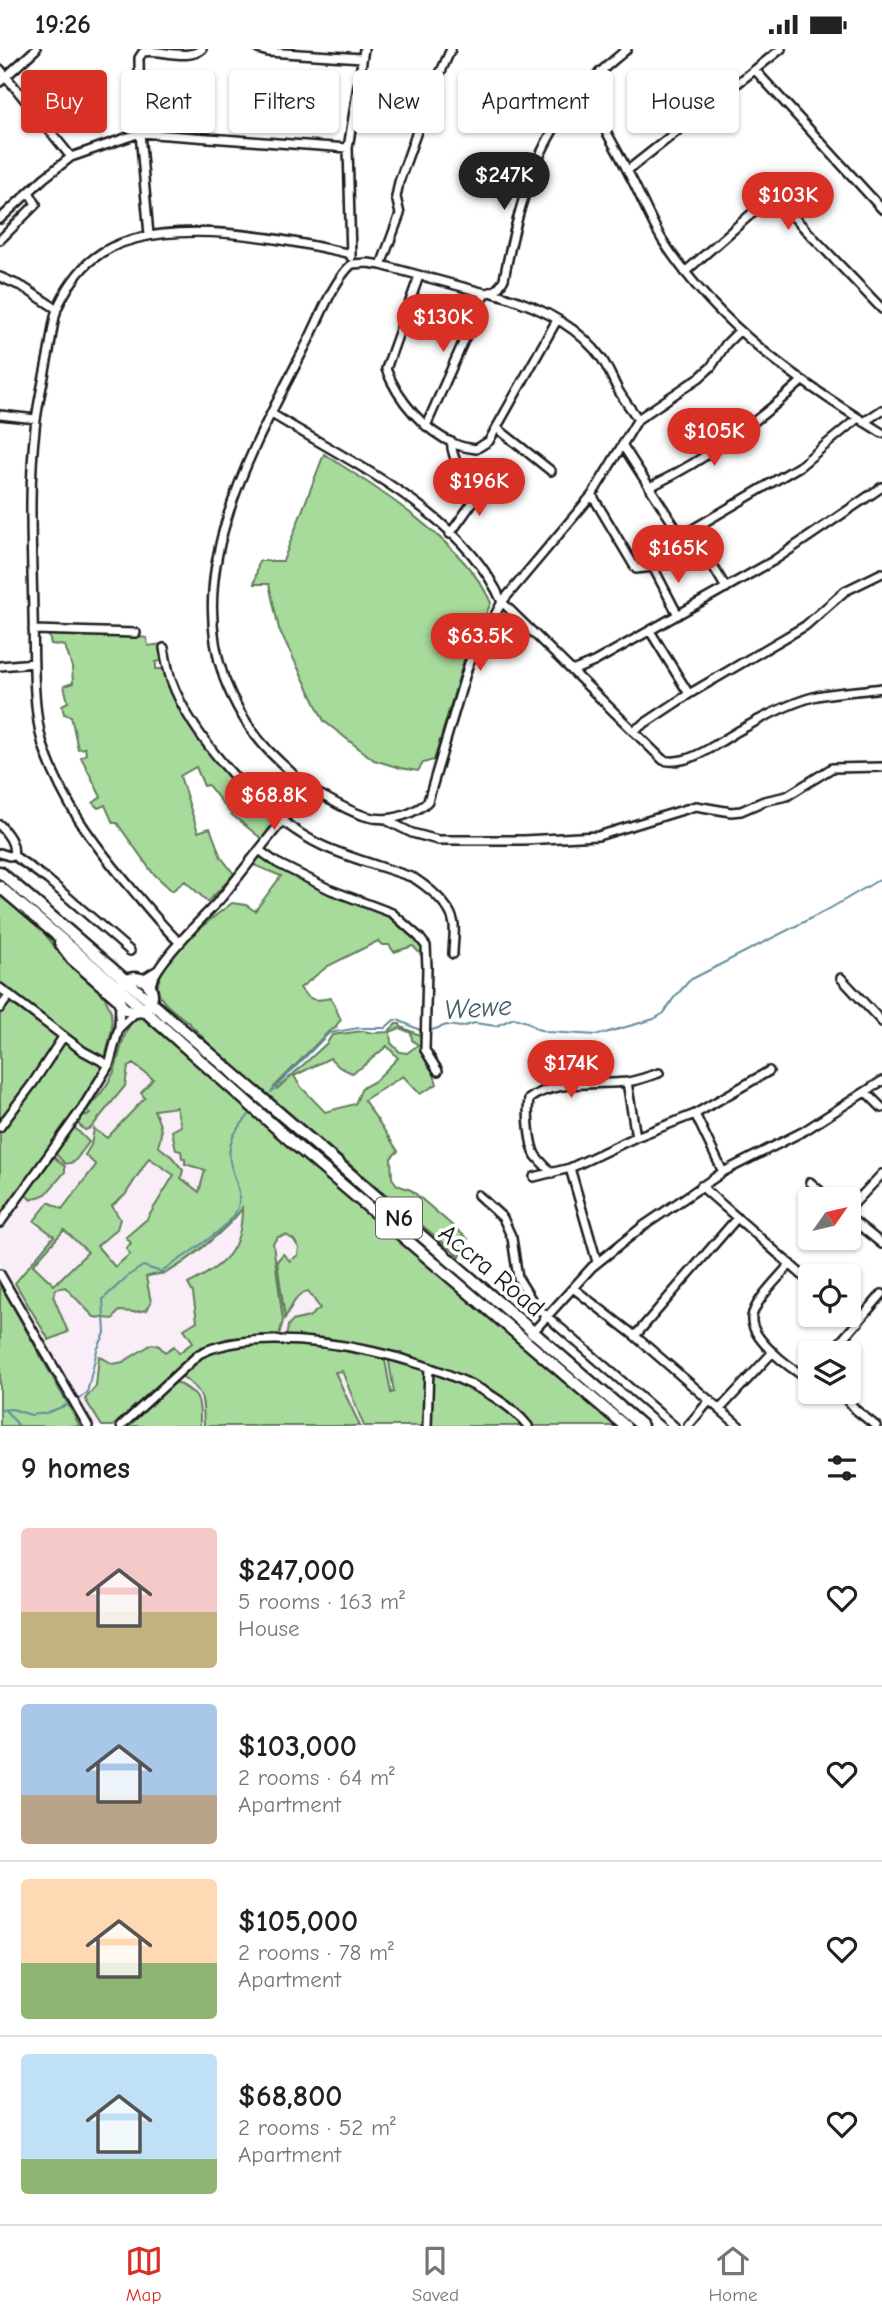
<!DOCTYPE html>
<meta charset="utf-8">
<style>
body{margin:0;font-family:"Comic Neue",sans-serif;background:#f2f2f2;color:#222;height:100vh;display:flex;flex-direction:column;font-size:26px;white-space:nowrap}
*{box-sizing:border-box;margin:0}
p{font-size:23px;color:#767676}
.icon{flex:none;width:38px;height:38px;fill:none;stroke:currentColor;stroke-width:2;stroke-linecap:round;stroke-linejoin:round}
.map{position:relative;height:1377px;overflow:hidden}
.details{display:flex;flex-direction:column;background:#fff;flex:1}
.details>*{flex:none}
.banner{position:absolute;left:21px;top:21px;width:840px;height:63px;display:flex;gap:14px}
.needle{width:46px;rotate:56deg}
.buttons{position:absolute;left:798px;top:1138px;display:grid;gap:14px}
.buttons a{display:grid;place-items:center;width:63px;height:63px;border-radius:7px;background:#fff;box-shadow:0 2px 5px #0004;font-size:35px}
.price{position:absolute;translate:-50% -60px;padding:0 16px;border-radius:24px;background:#d93025;color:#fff;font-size:23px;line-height:46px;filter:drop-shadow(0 2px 4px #0008)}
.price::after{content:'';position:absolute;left:50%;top:42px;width:21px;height:16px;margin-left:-10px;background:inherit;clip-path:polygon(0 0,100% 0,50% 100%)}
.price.selected{background:#222;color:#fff}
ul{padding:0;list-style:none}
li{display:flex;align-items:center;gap:21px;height:175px;padding:0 21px}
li+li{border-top:2px solid #e0e0e0}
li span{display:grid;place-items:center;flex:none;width:196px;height:140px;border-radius:7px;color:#555}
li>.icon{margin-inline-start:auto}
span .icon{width:84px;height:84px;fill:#fffc;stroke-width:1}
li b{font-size:30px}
h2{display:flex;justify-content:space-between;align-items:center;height:84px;padding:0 21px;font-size:30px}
.tag{padding:0 24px;border-radius:7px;background:#fff;box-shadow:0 2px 5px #0004;font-size:24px;line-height:63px}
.tag.selected{background:#d93025;color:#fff}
.status{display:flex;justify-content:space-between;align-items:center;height:49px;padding:0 35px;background:#fff;direction:ltr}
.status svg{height:19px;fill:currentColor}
.tab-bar{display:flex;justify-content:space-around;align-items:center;height:98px;border-top:2px solid #e0e0e0;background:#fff;font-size:19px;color:#767676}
.tab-bar a{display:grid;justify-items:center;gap:4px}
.tab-bar .selected{color:#d93025}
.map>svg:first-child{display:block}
</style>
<div class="status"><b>19:26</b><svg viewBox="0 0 49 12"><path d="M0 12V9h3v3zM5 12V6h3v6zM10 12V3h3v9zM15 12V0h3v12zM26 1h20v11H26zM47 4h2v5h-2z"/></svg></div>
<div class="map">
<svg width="882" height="1377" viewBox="0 0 882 1377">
<rect width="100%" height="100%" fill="#fff"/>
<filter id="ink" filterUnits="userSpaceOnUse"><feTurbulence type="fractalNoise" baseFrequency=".0143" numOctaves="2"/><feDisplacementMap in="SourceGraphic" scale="14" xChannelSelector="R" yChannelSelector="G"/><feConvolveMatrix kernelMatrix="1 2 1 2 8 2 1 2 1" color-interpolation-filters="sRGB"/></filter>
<g filter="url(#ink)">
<!-- built -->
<path fill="#f9edf8" d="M0 854 242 1072 603 1377H0Z"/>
<!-- green -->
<path fill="#a7db9c" stroke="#627c5c" stroke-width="2" fill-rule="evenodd" d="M324 405C376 438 467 496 491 554L464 611 434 711 423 714 418 722 400 719 374 711 324 672 279 580 269 535H254L259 512H283Z
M48 583 122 585 147 589 148 597 163 595 164 611 156 613V620H164C169 633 174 648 180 660 203 704 239 739 275 770L262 790 231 765 208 736 204 737 196 718 180 727 198 783 210 779 221 808 234 825 208 853 185 832 172 842 152 823 117 774H113L105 756 98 759 93 754 101 748 81 708 86 705 85 699 78 700 71 667 64 665 62 656 68 653 64 637 73 634 72 618 65 597 51 595Z
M260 806 324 842 388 865 423 898V908L413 897 394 903 389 896H382L378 892 328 917 300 939C310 953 316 952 331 949L341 971 337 975 336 979 329 982 274 1038 277 1040 327 994 332 986 363 982 373 984 388 983 396 975H400L401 978 422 987 437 1035 420 1045 403 1027 364 1051 398 1102 391 1109 392 1129 397 1136 411 1141 468 1190 460 1208 217 1004C209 995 200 985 191 976 182 967 166 959 160 947 145 919 213 868 232 854L246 856 255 862 281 827 254 816ZM400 979 411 984 412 991 418 996 407 1004 400 1003 391 994 390 983ZM387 997 398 1009 375 1032 362 1039 355 1055 325 1063 300 1037 294 1027 330 1009 339 1018 352 1024 362 1018Z
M0 844 41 880 65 911 104 946 111 963 112 980 105 1009 62 985 0 936Z
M9 953 60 989 0 1074V964Z
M140 967 616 1377H533L512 1354 491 1340 400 1304 348 1293 286 1289 288 1277 292 1272 309 1268 320 1259 308 1242C296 1245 291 1259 285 1269L277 1212 283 1205 290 1212 298 1206 299 1199 294 1191 286 1186 278 1188 273 1194 283 1272 279 1286 229 1289 198 1300 113 1377H102L85 1350 96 1337 99 1307 113 1315 123 1313 152 1295 159 1297 165 1303 174 1297 179 1304 193 1293 184 1280 197 1272 193 1244 188 1235C224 1217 242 1202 242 1159 233 1175 184 1216 167 1223 160 1226 153 1225 146 1228L151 1253 147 1261 134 1263 119 1262 113 1270 94 1268 65 1238 56 1240 53 1247 68 1283 49 1291 15 1234 54 1187 34 1172 49 1153 62 1160 96 1116 85 1106 91 1096 94 1080 107 1089 145 1049 141 1044 153 1030 133 1015 128 1018 125 1037 91 1079 85 1081 77 1074 83 1065 87 1067 90 1065 86 1061C97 1050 106 1039 113 1025 121 1008 122 974 140 967ZM176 1058 181 1077 172 1082 176 1101 181 1102 182 1109 185 1110V1115L205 1121 199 1143 181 1129 183 1121 172 1108 158 1097C164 1083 160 1075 154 1061ZM149 1109 174 1126 147 1170 126 1188 131 1194 126 1200 130 1205 115 1218 97 1197 117 1180 120 1170 112 1157 125 1146ZM64 1181 88 1203 54 1236 33 1216Z
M63 991 102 1018 87 1048 0 1168V1082L11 1071Z
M74 1078 89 1093 74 1113 65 1115 55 1104Z
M54 1108 65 1118V1123L46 1145 31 1151 25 1145Z
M0 1235 80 1377H0Z
M285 1294 309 1295 384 1306 391 1344 394 1343 388 1307 427 1320V1377H364L342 1322 335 1323 360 1377H204C202 1346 206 1345 180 1326L203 1305 217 1299Z
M432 1321 482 1344 525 1377H431Z
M174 1332C200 1345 200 1349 200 1377H125Z"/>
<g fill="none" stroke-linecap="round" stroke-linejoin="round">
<!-- stream -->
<path stroke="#628c9d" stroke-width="2" d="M429 982 447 976 461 978 475 974 496 977 514 969 527 973 537 980 547 983 598 986 654 970 664 964 673 950 690 931 829 860 882 829
M271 1043 329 984 359 979H385L394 971H398L424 983
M77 1351 87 1344 97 1301 105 1284 103 1250 129 1226 143 1217 161 1223C178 1211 230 1179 237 1161 247 1136 220 1118 233 1088 236 1080 244 1073 249 1066
M0 1361 12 1360 31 1366 46 1364 72 1354
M6 1362 19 1377"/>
<defs>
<path id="minor" d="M258 0 268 3 362 9
M0 20 71 108
M755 21 882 160
M0 33 36 0
M582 41C598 69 615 96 629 125 641 147 650 171 663 192 718 277 798 332 882 384
M628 121 781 0
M0 170 44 129 71 108 140 84 348 99
M149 186 140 84 139 9 143 3C161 0 188 12 202 0
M0 191 36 155 29 143
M351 208 348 99 364 0
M381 216 400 165 396 148 399 133 427 54 451 0
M685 223 766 152H775L782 156 882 260
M419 227 386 320C398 351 424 382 455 395 461 398 469 399 476 400L489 392 557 271
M0 228 23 238 57 260
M493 244C533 255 577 275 602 310 608 319 612 329 617 339 623 350 631 360 638 370
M272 365C351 414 463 464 502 553L663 711C690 718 719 692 742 680 765 667 792 653 817 647 838 643 861 642 882 639
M0 366 36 370
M864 373 882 361
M426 377 485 244
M497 379 551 422
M452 393C449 406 469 437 477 447
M623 397 681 487
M650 438C708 409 754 376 802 332
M592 446 636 520 653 518 681 487 800 417 858 369
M692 482 726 539
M450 485 485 436
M653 518 678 566
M33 581 136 584
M650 582 689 645
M164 599C166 610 168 621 171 631 193 691 265 770 323 797 352 810 384 818 414 829 429 839 452 857 454 876 455 886 453 896 453 905
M0 617 34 614
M572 622 594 613 773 512 882 438
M633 682 689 645 805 577 845 542 882 524
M300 736C338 751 367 783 410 764 417 760 423 758 428 752L469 614 502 553 592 446 638 370 700 328 711 318 726 295 739 282
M388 772 412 784 438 791H524L598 787 696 757 731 763 741 762 764 752 787 747 832 719 882 718
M0 776C7 785 16 794 13 806
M259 801 277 814 331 841 392 864 419 888 426 897 427 919 425 1001 438 1022
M0 804 9 807 13 806 48 831 130 902
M180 894C162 877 147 858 131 839 92 793 62 753 43 696 32 659 34 603 33 564 32 503 28 441 35 380 37 357 43 334 47 312 51 296 52 276 57 260 64 243 79 220 94 209 153 163 283 189 351 205
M841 929 882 973
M143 930 156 922
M151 938C152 916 206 867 222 848 240 826 257 803 275 781 283 770 299 755 300 741 301 729 287 720 279 712 255 690 236 660 224 629 184 515 255 396 305 298 318 274 332 233 352 215L368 214 381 216 485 244C496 243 499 239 504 230 517 162 535 93 583 40 596 25 612 13 627 0
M0 939 83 1002 109 1016
M0 959 10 946
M119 979 136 963
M627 1033 636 1088
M866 1043 882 1059
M83 1058 109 1016 119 979 120 955
M695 1065 723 1123
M0 1078 33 1034 63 988
M570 1119 597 1213
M552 1124C547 1119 541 1113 536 1107 529 1096 527 1063 529 1050 554 1031 597 1036 627 1033 637 1032 649 1027 659 1024
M534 1128 570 1119 636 1088 695 1065 769 1022
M810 1133 829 1150
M701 1137 810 1233
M478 1146 503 1169 512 1189 518 1229 536 1258 674 1377
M849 1160 882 1125
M849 1168 882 1195
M0 1174 81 1061
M790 1215C778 1230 760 1246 753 1264 744 1287 793 1321 810 1331
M0 1225 88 1377
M573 1239 635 1287 739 1377
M848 1265 858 1274
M531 1285 592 1218 642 1178 723 1123 804 1082 882 1032
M635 1287 737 1169
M831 1304 882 1245
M840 1342 856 1361 876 1377
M720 1360 773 1303
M121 1377 199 1305C272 1267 478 1312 528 1377
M427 1377 429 1318
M688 1377 710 1351"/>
<path id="highway" d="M0 823 642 1377
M0 838 119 939 292 1093 625 1377
M60 894 72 910 118 950
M118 946a17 17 0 1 1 34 0a17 17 0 1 1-34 0Z"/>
</defs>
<!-- minor casing -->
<use href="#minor" stroke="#1c1c1c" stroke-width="12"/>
<!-- highway casing -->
<use href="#highway" stroke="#1c1c1c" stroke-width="15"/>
<!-- minor -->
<use href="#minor" stroke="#fff" stroke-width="7"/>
<!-- highway -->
<use href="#highway" stroke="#fff" stroke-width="10"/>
</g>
</g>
<g text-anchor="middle" stroke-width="7" stroke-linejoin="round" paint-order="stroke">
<!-- shield labels -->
<rect fill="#fff" stroke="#606060" stroke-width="2" x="376" y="1148.5" width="46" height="41" rx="5"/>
<g font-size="24" font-weight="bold" fill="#1c1c1c">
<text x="399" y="1177">N6</text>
</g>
<!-- street labels -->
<g font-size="26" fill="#1c1c1c" stroke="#fff">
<text transform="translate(492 1221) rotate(40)" y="9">Accra Road</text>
</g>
<!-- water labels -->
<g font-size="28" font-style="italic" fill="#455d67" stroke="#fff">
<text transform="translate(478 958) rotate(-4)" y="10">Wewe</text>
</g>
</g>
</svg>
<div class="buttons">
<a><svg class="needle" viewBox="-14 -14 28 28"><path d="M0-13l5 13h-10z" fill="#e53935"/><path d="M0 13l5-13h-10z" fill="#767676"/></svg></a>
<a><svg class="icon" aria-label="locate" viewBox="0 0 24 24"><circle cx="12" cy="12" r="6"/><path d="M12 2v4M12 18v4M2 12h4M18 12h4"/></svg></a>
<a><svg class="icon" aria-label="layers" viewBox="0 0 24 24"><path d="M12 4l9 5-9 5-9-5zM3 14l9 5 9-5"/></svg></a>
</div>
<b class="price selected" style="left:504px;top:163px">$247K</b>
<b class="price" style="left:788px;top:183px">$103K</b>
<b class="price" style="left:443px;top:305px">$130K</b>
<b class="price" style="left:714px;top:419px">$105K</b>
<b class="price" style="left:479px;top:469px">$196K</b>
<b class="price" style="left:678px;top:536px">$165K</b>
<b class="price" style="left:480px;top:624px">$63.5K</b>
<b class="price" style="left:274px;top:783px">$68.8K</b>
<b class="price" style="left:571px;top:1051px">$174K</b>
<div class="banner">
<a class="tag selected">Buy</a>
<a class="tag">Rent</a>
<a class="tag">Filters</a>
<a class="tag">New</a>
<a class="tag">Apartment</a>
<a class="tag">House</a>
</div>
</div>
<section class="details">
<h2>9 homes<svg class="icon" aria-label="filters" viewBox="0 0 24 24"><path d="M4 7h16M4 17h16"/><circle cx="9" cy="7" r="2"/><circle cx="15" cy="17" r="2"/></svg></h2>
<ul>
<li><span style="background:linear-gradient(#f6c9c9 60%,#c2b280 0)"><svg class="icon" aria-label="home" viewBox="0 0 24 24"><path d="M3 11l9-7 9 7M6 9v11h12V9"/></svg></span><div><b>$247,000</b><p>5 rooms · 163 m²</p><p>House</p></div><svg class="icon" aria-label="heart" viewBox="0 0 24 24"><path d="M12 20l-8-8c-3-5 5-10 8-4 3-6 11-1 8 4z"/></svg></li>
<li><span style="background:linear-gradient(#a9c7e8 65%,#b9a48a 0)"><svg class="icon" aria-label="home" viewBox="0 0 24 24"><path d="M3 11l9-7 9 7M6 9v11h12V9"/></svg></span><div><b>$103,000</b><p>2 rooms · 64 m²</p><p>Apartment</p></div><svg class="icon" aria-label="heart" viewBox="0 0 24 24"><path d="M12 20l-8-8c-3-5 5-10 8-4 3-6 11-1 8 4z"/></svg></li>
<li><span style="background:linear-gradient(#ffd9b3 60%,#8fb573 0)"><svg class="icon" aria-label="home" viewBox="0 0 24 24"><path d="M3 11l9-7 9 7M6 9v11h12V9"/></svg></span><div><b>$105,000</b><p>2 rooms · 78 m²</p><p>Apartment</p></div><svg class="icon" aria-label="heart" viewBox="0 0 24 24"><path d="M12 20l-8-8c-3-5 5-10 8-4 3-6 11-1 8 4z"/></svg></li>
<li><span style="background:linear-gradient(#bfe0f5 75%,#8fb573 0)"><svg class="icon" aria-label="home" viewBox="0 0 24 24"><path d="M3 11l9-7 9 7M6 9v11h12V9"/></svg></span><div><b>$68,800</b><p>2 rooms · 52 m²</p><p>Apartment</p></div><svg class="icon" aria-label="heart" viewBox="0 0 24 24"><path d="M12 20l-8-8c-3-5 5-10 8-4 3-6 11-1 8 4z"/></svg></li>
</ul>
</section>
<nav class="tab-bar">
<a class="selected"><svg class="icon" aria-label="map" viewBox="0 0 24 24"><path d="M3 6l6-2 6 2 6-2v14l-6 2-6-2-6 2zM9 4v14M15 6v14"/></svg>Map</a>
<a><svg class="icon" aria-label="saved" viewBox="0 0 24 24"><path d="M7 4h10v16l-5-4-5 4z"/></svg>Saved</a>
<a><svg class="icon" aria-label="home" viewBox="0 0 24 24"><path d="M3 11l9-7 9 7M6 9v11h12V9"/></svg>Home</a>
</nav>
